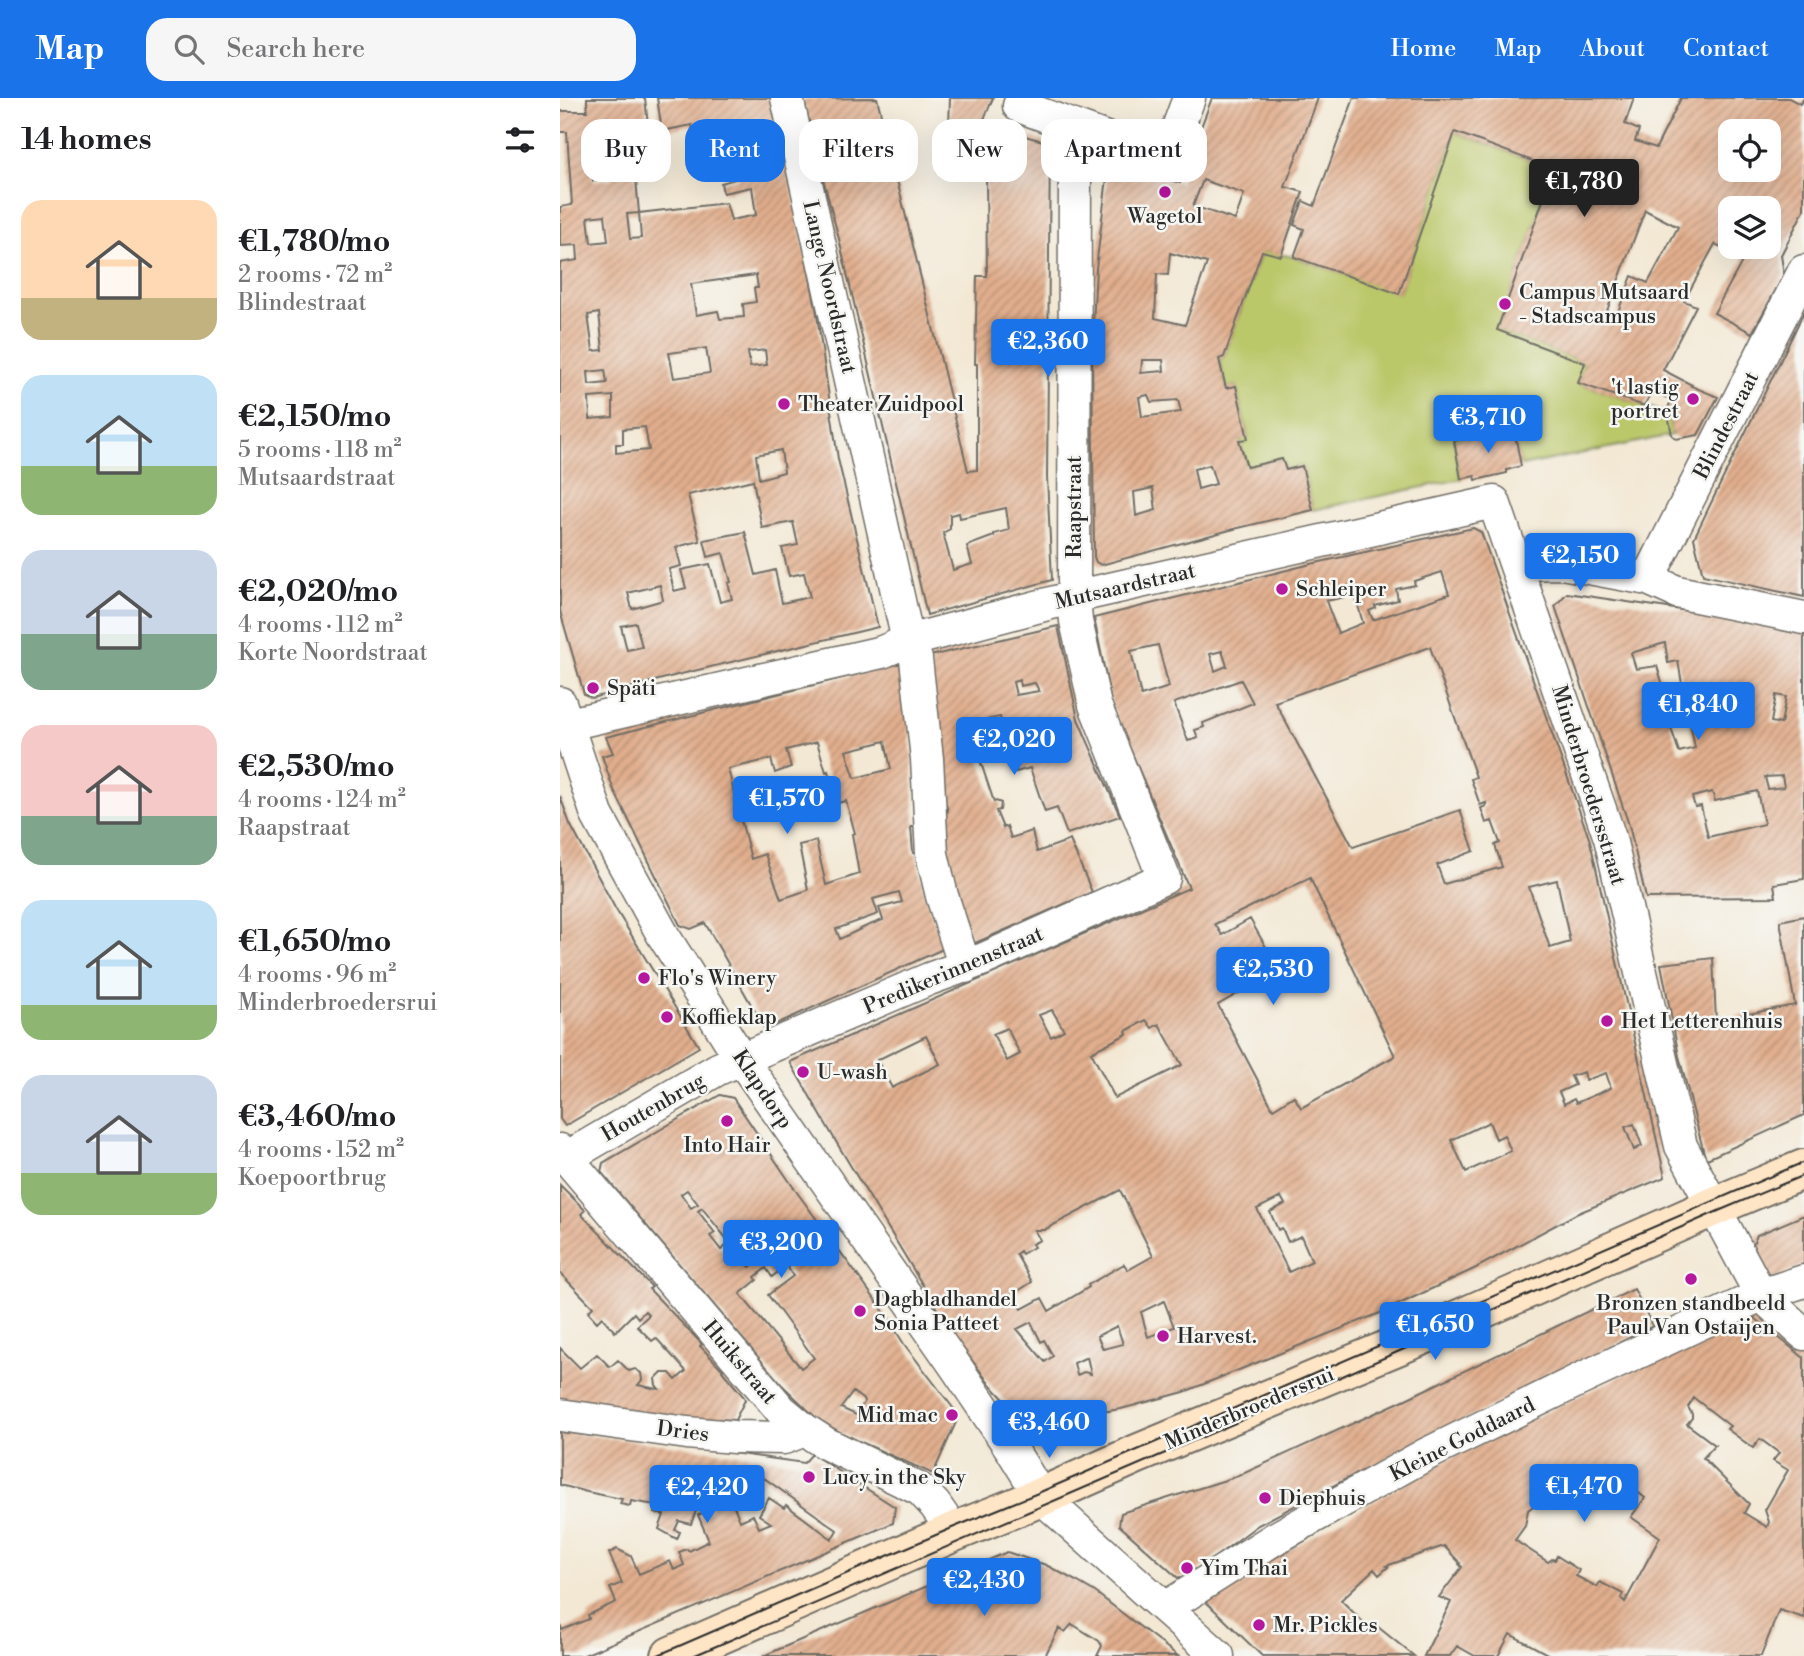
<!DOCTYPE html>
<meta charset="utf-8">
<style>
body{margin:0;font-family:"Libre Bodoni",serif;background:#f6f6f6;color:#202124;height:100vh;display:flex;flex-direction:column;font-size:26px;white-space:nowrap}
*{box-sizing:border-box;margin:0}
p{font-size:23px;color:#757577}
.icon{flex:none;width:38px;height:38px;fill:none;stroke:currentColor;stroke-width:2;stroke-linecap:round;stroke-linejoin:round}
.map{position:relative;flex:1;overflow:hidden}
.sheet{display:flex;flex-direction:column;background:#fff;width:560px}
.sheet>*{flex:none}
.guide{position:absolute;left:21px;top:21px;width:665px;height:63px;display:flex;gap:14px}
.tools{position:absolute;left:1158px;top:21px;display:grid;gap:14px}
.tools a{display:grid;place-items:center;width:63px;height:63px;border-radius:14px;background:#fff;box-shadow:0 7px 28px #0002;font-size:35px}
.price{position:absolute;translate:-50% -60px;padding:0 16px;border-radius:7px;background:#1a73e8;color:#fff;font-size:23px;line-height:46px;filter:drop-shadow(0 2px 4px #0008)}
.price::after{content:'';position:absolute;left:50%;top:42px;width:21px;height:16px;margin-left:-10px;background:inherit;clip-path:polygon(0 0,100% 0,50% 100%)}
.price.current{background:#222;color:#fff}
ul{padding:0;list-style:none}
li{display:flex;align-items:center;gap:21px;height:175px;padding:0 21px}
li span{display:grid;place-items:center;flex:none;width:196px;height:140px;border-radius:21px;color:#555}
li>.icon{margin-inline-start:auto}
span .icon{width:84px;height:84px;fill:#fffc;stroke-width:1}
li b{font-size:30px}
h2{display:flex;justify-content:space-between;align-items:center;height:84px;padding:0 21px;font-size:30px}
.chip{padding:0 24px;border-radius:21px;background:#fff;box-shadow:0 7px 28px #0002;font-size:24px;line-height:63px}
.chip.current{background:#1a73e8;color:#fff}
header{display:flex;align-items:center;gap:42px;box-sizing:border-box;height:98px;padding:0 35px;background:#1a73e8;color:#fff}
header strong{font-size:33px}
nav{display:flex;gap:38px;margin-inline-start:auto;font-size:24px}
.search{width:490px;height:63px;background:#f6f6f6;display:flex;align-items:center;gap:18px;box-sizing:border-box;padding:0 24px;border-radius:21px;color:#757577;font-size:26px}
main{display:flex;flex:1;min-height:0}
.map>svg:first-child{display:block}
</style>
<header>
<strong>Map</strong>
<div class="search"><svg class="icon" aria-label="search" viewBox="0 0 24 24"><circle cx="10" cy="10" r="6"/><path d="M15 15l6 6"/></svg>Search here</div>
<nav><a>Home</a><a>Map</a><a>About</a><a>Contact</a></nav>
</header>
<main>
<section class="sheet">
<h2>14 homes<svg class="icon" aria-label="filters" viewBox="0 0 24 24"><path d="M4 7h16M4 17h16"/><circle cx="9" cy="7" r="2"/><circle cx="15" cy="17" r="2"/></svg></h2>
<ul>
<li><span style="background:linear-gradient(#ffd9b3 70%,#c2b280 0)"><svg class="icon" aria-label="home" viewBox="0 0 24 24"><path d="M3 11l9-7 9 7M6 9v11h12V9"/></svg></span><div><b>€1,780/mo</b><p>2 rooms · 72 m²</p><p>Blindestraat</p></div></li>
<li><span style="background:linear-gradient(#bfe0f5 65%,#8fb573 0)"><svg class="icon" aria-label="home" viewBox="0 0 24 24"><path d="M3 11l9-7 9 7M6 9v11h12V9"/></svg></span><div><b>€2,150/mo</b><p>5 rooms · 118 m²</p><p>Mutsaardstraat</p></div></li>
<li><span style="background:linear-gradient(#c9d6e8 60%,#7fa58c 0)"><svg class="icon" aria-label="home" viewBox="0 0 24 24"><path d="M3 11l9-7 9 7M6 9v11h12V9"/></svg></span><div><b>€2,020/mo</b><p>4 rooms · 112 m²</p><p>Korte Noordstraat</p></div></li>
<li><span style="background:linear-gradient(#f6c9c9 65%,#7fa58c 0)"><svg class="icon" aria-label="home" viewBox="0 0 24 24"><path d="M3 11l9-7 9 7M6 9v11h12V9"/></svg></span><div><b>€2,530/mo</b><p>4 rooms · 124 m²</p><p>Raapstraat</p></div></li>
<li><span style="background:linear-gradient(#bfe0f5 75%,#8fb573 0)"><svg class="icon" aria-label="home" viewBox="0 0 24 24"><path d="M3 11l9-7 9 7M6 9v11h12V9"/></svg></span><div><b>€1,650/mo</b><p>4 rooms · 96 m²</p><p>Minderbroedersrui</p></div></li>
<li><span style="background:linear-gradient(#c9d6e8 70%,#8fb573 0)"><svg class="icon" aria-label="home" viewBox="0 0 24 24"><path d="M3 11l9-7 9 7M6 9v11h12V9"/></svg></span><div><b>€3,460/mo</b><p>4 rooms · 152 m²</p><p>Koepoortbrug</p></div></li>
</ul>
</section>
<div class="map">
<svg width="1244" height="1558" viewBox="0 0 1244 1558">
<defs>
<pattern id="building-hatch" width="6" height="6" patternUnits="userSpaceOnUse" patternTransform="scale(1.75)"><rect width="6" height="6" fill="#e2af8e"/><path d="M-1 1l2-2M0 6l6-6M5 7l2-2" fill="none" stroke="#b78f74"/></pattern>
</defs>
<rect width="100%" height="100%" fill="#f6f6f2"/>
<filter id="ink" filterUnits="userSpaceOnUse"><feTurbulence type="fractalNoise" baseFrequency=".0143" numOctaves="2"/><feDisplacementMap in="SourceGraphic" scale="14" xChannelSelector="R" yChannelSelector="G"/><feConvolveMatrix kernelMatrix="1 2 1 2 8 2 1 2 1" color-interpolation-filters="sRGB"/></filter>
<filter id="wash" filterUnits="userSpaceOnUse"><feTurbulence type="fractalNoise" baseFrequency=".00686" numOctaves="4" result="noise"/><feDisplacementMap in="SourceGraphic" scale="28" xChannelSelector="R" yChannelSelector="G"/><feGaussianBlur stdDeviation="1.57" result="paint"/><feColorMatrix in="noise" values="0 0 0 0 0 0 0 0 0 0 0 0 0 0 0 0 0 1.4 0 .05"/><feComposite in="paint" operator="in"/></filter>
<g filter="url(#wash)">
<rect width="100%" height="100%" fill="#f3e8d4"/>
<!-- green -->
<path fill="#bbc86a" stroke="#737a4a" stroke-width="2" d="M895 34 994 71 938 232 1025 265 1018 285 1108 316 1112 337 961 368 953 331 894 342 901 381 753 412 742 368 726 372 722 361 687 369 679 342 688 340 676 288 666 290 659 261 664 259 702 153 734 159 839 195Z"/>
<g id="blocks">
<!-- building -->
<path fill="url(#building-hatch)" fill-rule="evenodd" d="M27 0H85L89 36 72 34 79 115 67 116 70 141 81 140 79 115 166 105 171 122 196 117 192 89 163 95 161 85 179 80 174 55 155 59 152 41 135 45 132 27 102 33 97 0H212L225 57 256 210 278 361 318 529 117 577 32 600 24 596 0 513V165L18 162 17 147 0 148V109L12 107 7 34H0V13H27ZM31 34H48L52 81 33 83ZM45 117 48 143 31 145 28 119ZM196 177 198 190H194L196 204 183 206 184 219 160 221 158 213 136 217 131 186ZM39 215 43 252 33 253 28 217ZM146 250 150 275 114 280 109 255ZM205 252 207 267 190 269 188 254ZM45 272 47 285 29 287 28 274ZM53 298V319L30 321 29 300ZM85 329 89 352 56 355V346H63V331ZM221 352 224 374 199 381 196 357ZM193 382 202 430 233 424 238 447 222 450 229 478 244 475 250 499 222 505 215 472 196 477 185 434 144 442 148 459 163 455 171 484 168 485 172 501 160 504 150 466 121 472 126 490 114 493 109 471 121 468 116 449 140 443 128 397ZM100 487 103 502 72 511 68 495ZM76 525 82 549 67 552 61 528Z
M317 0 408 373 417 372V266H415L417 178H427L426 77 416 78V75L378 74 379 28 389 27 390 0H433L422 26 490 45 487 379 492 482 367 517 279 141 242 1ZM446 410 449 432 434 436V438L407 448 412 466 393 472 383 435 390 431V417L399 415 400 420Z
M652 0H758L725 89 743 94 721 158 702 153 664 259 659 261 666 290 676 288 688 341 679 342 687 369 722 361 726 372 742 368 753 412 670 432 541 467 536 464 534 459 532 247 536 170 549 63 620 85ZM643 82 684 96 675 122 633 108ZM610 155 647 165 625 227 595 220 597 176 608 177ZM582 262H603L604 273 581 275ZM588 297 591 304 618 302 621 314 582 319 579 299ZM650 367 656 386 638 391 634 371ZM593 390 596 412 576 418 574 394Z
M794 0H1074L1065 26 1079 32 1075 43 1096 50 1121 0H1229L1240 6 1244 0V112L1221 157 1224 177 1192 235 1154 215 1184 160 1155 146 1124 203 1136 208 1103 272 1132 287 1131 288 1158 299 1138 337 1116 341 1112 337 1108 316 1105 315 1112 302 1092 293 1084 308 1018 285 1025 265 937 232 994 71 895 34 839 196 734 159 744 131 734 127 743 103 754 108ZM1171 33H1209V72H1171ZM1171 110H1209V149H1171ZM1085 112 1118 129 1088 185 1072 178 1055 221 1045 218Z
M1244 214V499L1143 477 1134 440Z
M954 331 961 368 947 372V375L916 382 915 378 901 381 894 343Z
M913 430 921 434 1030 743 1105 1079 1016 1116 916 1170 820 1215 624 1294 561 1311 496 1321 477 1319 450 1308 429 1285 391 1234 278 1047 230 964 629 790 552 608 534 520 751 466ZM882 474 889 496 813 522 809 513 816 510 815 508 838 502 836 491 855 487 854 483ZM795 497 803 525 778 535 766 503ZM598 547 609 589 581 598 571 553ZM870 549 916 679 911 681 920 707 926 705V708L921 710 926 725 932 723 940 745 935 747 942 769 884 786 877 767 914 753 900 712 793 749 715 604ZM662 553 667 568 655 573 650 556ZM681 582 693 605 643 625 644 629 635 632 638 640 628 643 614 605ZM750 780 835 958 741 1010 734 998 713 1011 658 907 719 872 690 821 662 837 655 826ZM997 782 1010 844 990 850 969 789ZM492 912 504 932 491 939 479 917ZM586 922 592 930 599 926 622 967 555 1000 531 954 567 936 566 933ZM447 930 460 956 447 963 433 936ZM366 938 380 966 332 990 317 962ZM1024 974 1026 982 1046 975 1051 990 1016 1005 1014 1001 1004 1006 999 994 1015 987 1011 978ZM929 1024 936 1041 944 1037 951 1053 906 1074 891 1042ZM1074 1026 1082 1048 1074 1052 1065 1029ZM560 1092 593 1158 568 1172 564 1166 528 1187 529 1189 489 1213 482 1200 462 1211 452 1197 472 1184 456 1156 460 1153 462 1156 474 1149 472 1146 480 1142 474 1132H484ZM721 1099 725 1106 710 1114 718 1132 722 1130 728 1144 741 1138 752 1163 729 1174 697 1111ZM604 1203 614 1229 588 1239 581 1214ZM471 1224 481 1244 484 1242 493 1258 485 1264 457 1231ZM557 1228 563 1246 543 1251 537 1238ZM527 1259 531 1276 524 1274 517 1277 514 1265Z
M1007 495 1175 520 1244 535V781L1214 786 1216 799 1086 800 1069 727 995 508ZM1105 545 1108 565 1118 563 1126 608 1184 590 1186 607 1129 619 1135 650 1119 654 1109 624 1114 623 1097 568 1076 571 1071 555ZM1216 597 1226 599 1221 626 1211 624ZM1222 678 1224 689 1208 691 1205 679ZM1197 693 1204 726 1148 739 1141 708 1135 709 1132 699 1152 694 1155 703Z
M498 528 518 621 560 718 507 736 497 710 485 714 470 670 456 674 440 619 425 622 429 650 417 653 434 704 436 703 441 705 440 712 436 713 443 730 447 728 451 740 472 733 477 754 510 742 532 794 413 846 399 806 386 749 385 716 388 713 384 699 383 659 370 558ZM459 582 460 588 475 585 479 593 456 597 453 584Z
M342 565 352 660 355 729H351L353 755H356L365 797 383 851 205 931 145 825 131 831 120 827 53 690 42 658 53 655 46 639ZM325 643 331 671 295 680 286 653ZM257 644 266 674 268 673 277 705 286 703 295 735 292 736 299 776 266 787 256 743 239 747 248 792 221 801 205 756 191 761 168 671 211 661 215 675 231 669 226 652ZM339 794 342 804 319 810 323 822 307 828 280 841 276 831 318 816 313 801Z
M0 698 10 726 55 810 139 949 5 1028 0 1021Z
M1244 818V1017L1147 1061 1145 1059 1119 958 1101 866 1153 860 1156 922 1235 907 1220 823Z
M160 997 173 1000 236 1093 322 1211 344 1246 397 1315V1322L373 1376 283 1336 255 1319 221 1286 41 1074 43 1065ZM127 1092 138 1106 131 1110 121 1096ZM142 1110 170 1145 187 1131 207 1157 190 1169 170 1145 161 1152 150 1138 155 1135 138 1113ZM226 1167 233 1178 208 1197 254 1260 241 1270 180 1196 197 1182 195 1179 206 1170 212 1179ZM293 1294 305 1303 296 1317 281 1310Z
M0 1087 25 1112 21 1116 92 1189 89 1191 142 1246 140 1248 163 1272 162 1273 184 1299 185 1302 175 1322 113 1319 0 1303V1250L20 1270 37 1256 50 1269 58 1262 69 1273 75 1271 81 1275 82 1282 78 1287 92 1290 99 1291 96 1287 95 1281 101 1275H110L116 1282 126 1273 96 1240 92 1243 77 1228 89 1217 85 1213 78 1220 74 1215 55 1234 42 1219 37 1224 28 1214 33 1209 0 1175Z
M1244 1117V1166L1211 1183 1192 1148 1197 1137Z
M1074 1191 1093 1228 792 1378 698 1427 627 1480 620 1479 618 1480 559 1427 561 1415 678 1378 846 1301Z
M1190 1216 1244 1260V1520L1219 1512 1201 1558H991L950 1536 938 1558H915L897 1548 890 1558H864L891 1504 879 1499 902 1469 899 1466 900 1465 884 1448 826 1468 828 1469 819 1477 814 1471 781 1502 813 1534 818 1529 854 1558H702L643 1501 883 1364ZM1134 1300 1170 1328 1167 1331 1193 1350 1200 1341 1219 1355 1213 1363 1228 1372 1205 1412 1209 1424 1207 1429 1184 1415 1189 1406 1143 1360 1155 1347 1127 1326 1132 1320V1316L1128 1309ZM1059 1379 1085 1400 1071 1419 1100 1439 1065 1504 1061 1500 1063 1496 1040 1484 1037 1489 1016 1478 1019 1472 997 1458 995 1462 992 1461 988 1464 959 1445 955 1442 965 1428 968 1412 989 1396 994 1401 1016 1382 1031 1404Z
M0 1334 150 1352 244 1365 252 1356 335 1409 333 1425 22 1558H0V1526L2 1532 29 1521 28 1517 56 1504 50 1490 62 1485 49 1455 57 1451 71 1458 79 1476 110 1463 114 1472 124 1467 119 1454 127 1451 129 1453 149 1443 138 1417 152 1411 149 1404 169 1396 180 1423 193 1417 199 1430 211 1425 199 1417 209 1400 224 1410 226 1407 272 1441 277 1432 204 1380 195 1396 175 1392V1393L144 1392 131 1426 119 1423 115 1432 120 1434 117 1441 99 1431 104 1417 94 1415 96 1407 71 1403 70 1408 60 1406 62 1401 27 1394 0 1387Z
M447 1454 486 1467 518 1484 535 1494 618 1558H537L542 1548 539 1543 512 1526 505 1534 499 1530 485 1558H203Z"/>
</g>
</g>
<g filter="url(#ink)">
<use href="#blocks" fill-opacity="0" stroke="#716d66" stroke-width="2"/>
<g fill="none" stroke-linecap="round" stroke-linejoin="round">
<defs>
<path id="street" d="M227 0 348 543 356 561 367 661 372 756 382 798 405 869
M462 0 459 8 606 62 629 0
M956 466 1002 465 1088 481 1117 494 1244 520
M1088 481 1244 173
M0 605 37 717 103 837 182 962 396 1269 452 1352 481 1399 658 1558
M0 628 322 554 348 543 514 499 934 404 1050 740 1121 1048 1201 1197 1244 1236
M0 1052 221 1312 245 1332 265 1345 361 1392 375 1407 394 1434
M6 1060 158 971 369 881 424 861 604 780 535 607 516 523 514 499 515 64 527 33
M0 1317 127 1335 174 1339 224 1340 245 1332
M605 1510 714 1441 865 1357 1019 1282 1201 1197 1244 1183"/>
<path id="secondary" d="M111 1558 394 1434 481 1399 577 1356 868 1235 1153 1109 1244 1071"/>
</defs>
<!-- street casing -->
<use href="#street" stroke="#716d66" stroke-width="35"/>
<!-- secondary casing -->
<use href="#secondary" stroke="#716d66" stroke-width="42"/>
<!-- street -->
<use href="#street" stroke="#fff" stroke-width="32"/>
<!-- secondary -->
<use href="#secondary" stroke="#fee5c5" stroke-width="38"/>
<!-- tram -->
<path stroke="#2b2b2b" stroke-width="2" d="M96 1558 392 1430 478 1395 1244 1064
M133 1558 703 1313 1156 1114 1244 1077"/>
</g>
</g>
<!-- markers -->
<g fill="#b5179e" stroke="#f6f6f2" stroke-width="2.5">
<circle cx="605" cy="94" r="7"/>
<circle cx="945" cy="206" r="7"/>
<circle cx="1133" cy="301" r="7"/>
<circle cx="224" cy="306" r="7"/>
<circle cx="722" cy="491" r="7"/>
<circle cx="33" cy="590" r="7"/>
<circle cx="84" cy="880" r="7"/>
<circle cx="107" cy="919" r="7"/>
<circle cx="1047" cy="923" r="7"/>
<circle cx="243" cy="974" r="7"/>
<circle cx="167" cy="1023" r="7"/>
<circle cx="1131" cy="1181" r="7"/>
<circle cx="300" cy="1213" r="7"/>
<circle cx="603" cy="1238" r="7"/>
<circle cx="392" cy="1317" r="7"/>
<circle cx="249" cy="1379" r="7"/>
<circle cx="705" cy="1400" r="7"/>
<circle cx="627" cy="1470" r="7"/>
<circle cx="699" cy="1527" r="7"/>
</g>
<g text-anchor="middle" stroke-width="5" stroke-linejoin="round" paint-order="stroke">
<!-- poi labels -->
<g font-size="21" fill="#2b2b2b" stroke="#f6f6f2" text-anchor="start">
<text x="605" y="125" text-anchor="middle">Wagetol</text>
<text x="959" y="201">Campus Mutsaard<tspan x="959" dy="24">- Stadscampus</tspan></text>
<text x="1119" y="296" text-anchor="end">'t lastig<tspan x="1119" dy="24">portret</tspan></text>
<text x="238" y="313">Theater Zuidpool</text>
<text x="736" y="498">Schleiper</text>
<text x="47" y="597">Späti</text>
<text x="98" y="887">Flo's Winery</text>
<text x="121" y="926">Koffieklap</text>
<text x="1061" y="930">Het Letterenhuis</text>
<text x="257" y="981">U-wash</text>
<text x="167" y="1054" text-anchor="middle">Into Hair</text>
<text x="314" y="1208">Dagbladhandel<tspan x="314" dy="24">Sonia Patteet</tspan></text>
<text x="1131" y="1212" text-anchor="middle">Bronzen standbeeld<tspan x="1131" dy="24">Paul Van Ostaijen</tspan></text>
<text x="617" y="1245">Harvest.</text>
<text x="378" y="1324" text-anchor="end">Mid mac</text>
<text x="263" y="1386">Lucy in the Sky</text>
<text x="719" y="1407">Diephuis</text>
<text x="641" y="1477">Yim Thai</text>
<text x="713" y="1534">Mr. Pickles</text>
</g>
<!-- street labels -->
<g font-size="21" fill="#2b2b2b" stroke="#f6f6f2">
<text transform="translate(270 189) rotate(77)" y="7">Lange Noordstraat</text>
<text transform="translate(1166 327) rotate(-63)" y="7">Blindestraat</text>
<text transform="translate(514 409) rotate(-90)" y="7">Raapstraat</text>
<text transform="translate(565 488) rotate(-13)" y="7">Mutsaardstraat</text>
<text transform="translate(1029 687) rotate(73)" y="7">Minderbroedersstraat</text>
<text transform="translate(393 872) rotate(-23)" y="7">Predikerinnenstraat</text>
<text transform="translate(203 991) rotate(56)" y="7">Klapdorp</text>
<text transform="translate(93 1009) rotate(-30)" y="7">Houtenbrug</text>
<text transform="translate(180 1264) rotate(50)" y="7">Huikstraat</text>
<text transform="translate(689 1310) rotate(-23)" y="7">Minderbroedersrui</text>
<text transform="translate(123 1333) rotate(7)" y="7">Dries</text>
<text transform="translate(902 1341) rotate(-27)" y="7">Kleine Goddaard</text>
</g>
</g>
</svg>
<div class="tools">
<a><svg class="icon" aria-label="locate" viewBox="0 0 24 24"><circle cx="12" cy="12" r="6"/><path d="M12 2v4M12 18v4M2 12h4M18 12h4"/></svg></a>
<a><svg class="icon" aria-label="layers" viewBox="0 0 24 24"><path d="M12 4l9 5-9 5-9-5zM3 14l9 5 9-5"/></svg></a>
</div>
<b class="price current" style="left:1024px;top:121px">€1,780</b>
<b class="price" style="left:488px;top:281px">€2,360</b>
<b class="price" style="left:928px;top:357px">€3,710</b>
<b class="price" style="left:1020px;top:495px">€2,150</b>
<b class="price" style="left:1138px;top:644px">€1,840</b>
<b class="price" style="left:454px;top:679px">€2,020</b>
<b class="price" style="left:227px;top:738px">€1,570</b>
<b class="price" style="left:713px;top:909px">€2,530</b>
<b class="price" style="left:221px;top:1182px">€3,200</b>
<b class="price" style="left:875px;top:1264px">€1,650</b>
<b class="price" style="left:489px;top:1362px">€3,460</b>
<b class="price" style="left:1024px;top:1426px">€1,470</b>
<b class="price" style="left:147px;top:1427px">€2,420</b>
<b class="price" style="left:424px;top:1520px">€2,430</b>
<div class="guide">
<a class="chip">Buy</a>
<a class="chip current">Rent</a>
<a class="chip">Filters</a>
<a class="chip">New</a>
<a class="chip">Apartment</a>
</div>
</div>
</main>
